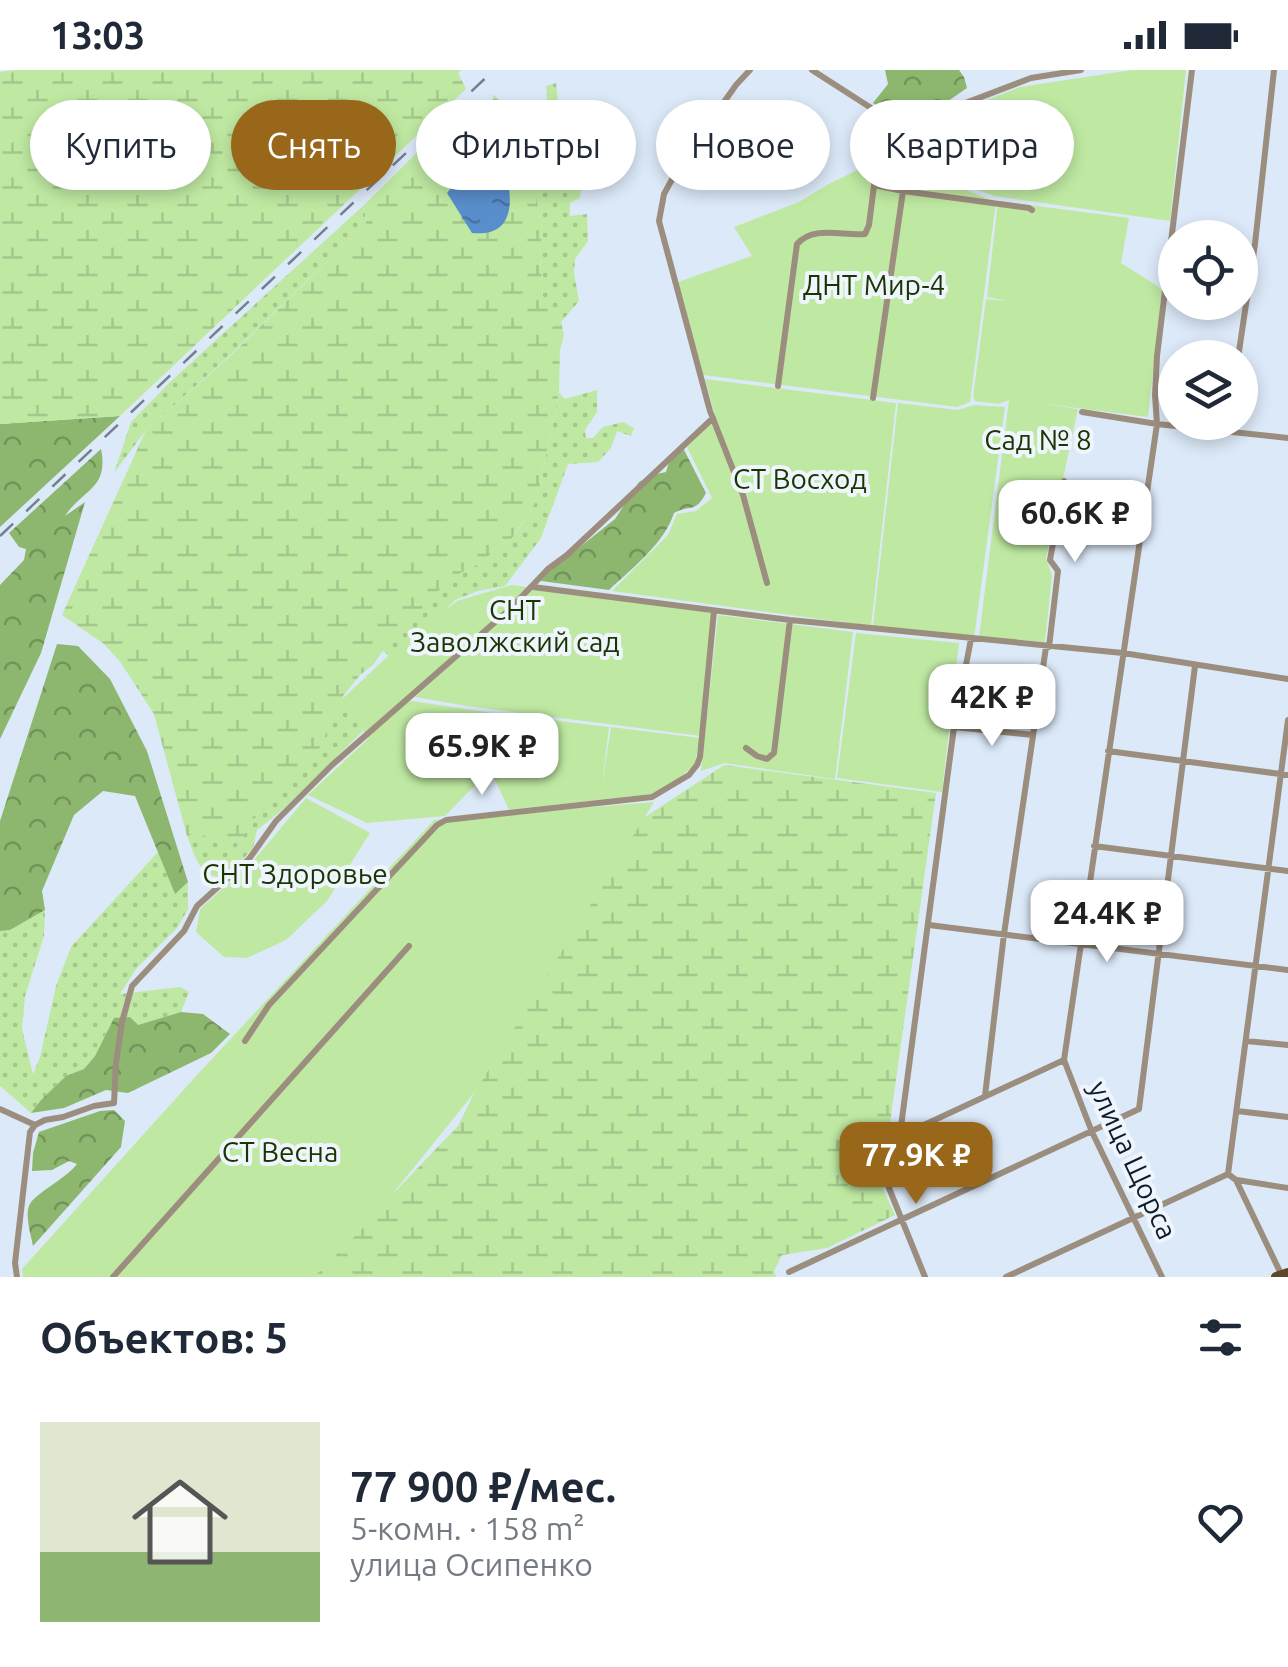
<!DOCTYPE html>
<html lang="ru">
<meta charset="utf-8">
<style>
body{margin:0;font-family:Ubuntu,sans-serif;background:#f6f6f7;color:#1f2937;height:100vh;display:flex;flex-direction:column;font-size:38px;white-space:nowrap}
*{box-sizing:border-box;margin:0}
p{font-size:32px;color:#747a83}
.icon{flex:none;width:55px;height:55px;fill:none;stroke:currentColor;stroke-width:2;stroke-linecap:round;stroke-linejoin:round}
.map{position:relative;height:1207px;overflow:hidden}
.details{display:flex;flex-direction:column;background:#fff;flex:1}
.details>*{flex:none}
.banner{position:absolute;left:30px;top:30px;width:1230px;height:90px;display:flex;gap:20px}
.fabs{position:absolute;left:1158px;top:150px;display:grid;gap:20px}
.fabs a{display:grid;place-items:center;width:100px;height:100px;border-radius:50%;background:#fff;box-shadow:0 5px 15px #0003;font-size:50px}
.price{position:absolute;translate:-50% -85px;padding:0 22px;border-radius:20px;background:#fff;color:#222;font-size:32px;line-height:65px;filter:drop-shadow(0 2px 5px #0008)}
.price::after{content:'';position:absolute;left:50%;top:60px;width:30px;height:22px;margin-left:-15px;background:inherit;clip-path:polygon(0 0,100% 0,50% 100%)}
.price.selected{background:#98671a;color:#fff}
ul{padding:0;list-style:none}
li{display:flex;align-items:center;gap:30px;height:250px;padding:0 40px}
li span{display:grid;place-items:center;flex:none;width:280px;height:200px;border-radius:0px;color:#555}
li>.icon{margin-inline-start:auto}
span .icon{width:120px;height:120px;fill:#fffc;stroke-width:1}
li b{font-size:42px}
h2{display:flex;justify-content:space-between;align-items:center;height:120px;padding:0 40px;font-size:42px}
.pill{padding:0 35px;border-radius:45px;background:#fff;box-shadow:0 5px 15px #0003;font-size:35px;line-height:90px}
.pill.selected{background:#98671a;color:#fff}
.status{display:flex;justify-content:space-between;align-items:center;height:70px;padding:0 50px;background:#fff;direction:ltr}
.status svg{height:28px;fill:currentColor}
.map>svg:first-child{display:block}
</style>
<div class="status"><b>13:03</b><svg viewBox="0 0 49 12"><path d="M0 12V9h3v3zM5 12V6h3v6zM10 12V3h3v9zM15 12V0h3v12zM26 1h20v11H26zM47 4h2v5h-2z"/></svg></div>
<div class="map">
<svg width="1288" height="1207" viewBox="0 0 1288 1207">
<defs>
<pattern id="grass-dots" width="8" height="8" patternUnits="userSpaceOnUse" patternTransform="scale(2.5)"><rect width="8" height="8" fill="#bfe9a2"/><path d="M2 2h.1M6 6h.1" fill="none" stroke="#a3c78c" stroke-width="1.8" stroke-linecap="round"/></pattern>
<pattern id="forest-crowns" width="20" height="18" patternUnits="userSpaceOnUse" patternTransform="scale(2.5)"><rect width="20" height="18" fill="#8db76e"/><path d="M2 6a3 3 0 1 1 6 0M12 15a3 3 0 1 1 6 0" fill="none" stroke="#72945a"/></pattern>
<pattern id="wetland-marsh" width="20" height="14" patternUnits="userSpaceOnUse" patternTransform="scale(2.5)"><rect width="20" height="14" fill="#bfe9a2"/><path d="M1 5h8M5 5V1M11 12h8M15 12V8" fill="none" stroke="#a3c78c"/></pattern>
<pattern id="water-ripples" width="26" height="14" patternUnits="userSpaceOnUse" patternTransform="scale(2.5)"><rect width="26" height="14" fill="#598ecc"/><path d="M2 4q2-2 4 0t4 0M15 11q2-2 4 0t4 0" fill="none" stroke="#4873a6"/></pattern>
</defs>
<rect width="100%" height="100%" fill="#dce9f8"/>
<!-- grass -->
<path fill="url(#grass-dots)" d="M556 13 560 48 576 51 582 111 580 128 570 133V146L587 144 588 171 575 189 574 203 579 231 561 252 553 245 543 226 540 187 542 161 536 126V100L529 65C543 41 550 46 546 16Z
M364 135 366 154 226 289 146 360 114 403 131 352 170 312Z
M597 320V342L585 360 586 368H593L603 357 623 352 634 358 631 366 617 361 611 378 598 392 568 394 541 468 505 516 478 521 455 530 415 573 390 587 382 580 404 548 422 539 443 516 461 502 483 492 498 476 512 468 521 456 537 429 559 323 565 329Z
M345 636 363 661 281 741 257 760 253 778 237 796 218 807C197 803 195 784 187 766L197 762 224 775H231L241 769 273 721 302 699 323 674 325 656Z
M158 782 175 823 188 812V839L177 858 136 899 120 924 180 917 189 922 181 942 138 955 114 948 95 986 84 999 66 1006 41 1030 31 1043 0 1016V861L10 860 45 840 44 866 25 926 22 959 33 1004 40 987 56 916 71 877Z"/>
<!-- forest -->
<path fill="url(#forest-crowns)" d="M885 0H959L964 7 967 18 938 38 910 49 904 45 892 47 873 33 888 14Z
M120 346 0 457V354Z
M681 374 706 423C695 444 690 434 674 443 664 474 632 498 609 520L541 511 546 504 615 449 639 412 652 405 666 402 669 392Z
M101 379C109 419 83 419 65 446L85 432 41 583 0 669V515L24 490 26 479 19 477 9 463Z
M57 574 78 576 110 609 147 681 188 812 175 824 135 726 103 721 74 745 42 821 45 840 10 860 0 861V751Z
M181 942 203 944 230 964 211 983 128 1023 106 1020 64 1038 31 1043 41 1030 66 1006 84 999 95 986 114 948 130 947 138 955Z
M114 1040 125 1051 121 1077 33 1176C31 1165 25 1147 29 1136 33 1124 66 1109 77 1094L69 1091 52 1100 32 1101 33 1083 39 1062 100 1041Z"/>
<!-- wetland -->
<path fill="url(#wetland-marsh)" d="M14 0H462L458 3 466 19 120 346 0 354V2Z
M494 25C508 38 515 53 529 65L536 100V126L542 161 540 187 543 226 553 245 561 252 564 265 560 280 559 323 537 429 531 440 512 468 498 476 483 492 462 502 443 516 422 539 404 548 374 594 360 605 343 626 345 636 328 653 323 674 302 699 273 721 241 769 231 775H223L197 762 187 766 154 644 121 593 104 574 62 545 146 360 227 289 366 154 364 135 464 36 479 45H488Z
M724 695 936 723 888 1067 865 1080 895 1145 827 1178 782 1185 774 1201 776 1207H313L458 1056 504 963 642 749Z"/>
<!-- green -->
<path fill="#bfe9a2" d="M1132 0H1186L1170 151 994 126 887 86 889 80 916 58 1020 17Z
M884 87 996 132 970 332 957 337 703 305 678 212 752 186 734 157 799 132 827 115Z
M998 131 1129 148 1121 193 1162 219 1148 347 1037 333 1078 339 1046 488 1052 505 1045 572 979 567 1009 330 998 334 975 331 973 327 986 229 1008 231 987 227Z
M705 309 896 333 871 556 612 521 668 465 677 444 696 441 712 428 687 377 716 349Z
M898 333 958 340 974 335 1005 337 974 569 873 556Z
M512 515 712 543 701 666 467 636 415 627 456 590 404 632 412 631 499 644 489 701 445 746 367 753 308 725 369 668 339 632 387 587 457 531Z
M718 545 853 562 835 709 724 693 701 701Z
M856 563 959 573 942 722 837 708Z
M501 644 609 657 602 716 611 657 700 668 695 694 675 712 651 724 509 740 492 703Z
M306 728 370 763 327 831 286 870 247 888 224 887 196 862 200 839 254 790Z
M654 732 475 1022 373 1148 314 1207H23L22 1199 197 1005 434 750Z"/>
<!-- water -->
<path fill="url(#water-ripples)" d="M502 106 507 108C514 138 510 167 472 163L447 123C461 105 480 107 502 106Z"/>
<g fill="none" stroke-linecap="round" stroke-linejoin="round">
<!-- street -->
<path stroke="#9c8e7e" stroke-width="6" d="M750 0 736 15 681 93 664 124 659 151 710 341 743 425 767 513
M812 0 896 54 905 56 1031 8 1081 0
M874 115 903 121 1029 138 1032 140
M1238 288 1255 174 1274 0
M778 316 797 174C814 155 842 166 865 164L869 155 877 92 881 83 912 54
M873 328 903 121
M1082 342 1157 354 1288 368
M533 517 790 550 1123 583 1288 609
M1049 577 1058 501 1050 490 1064 411
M954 657 1033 665
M746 678 757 686 767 689 774 683 790 550
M1108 681 1288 705
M1094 776 1288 801
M929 855 1288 900
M245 971 269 935 437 755 446 750 652 727 689 705 697 695 700 687 714 541
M1246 971 1288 975
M1064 990 1092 1062 1162 1207
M985 1026 1004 864 1046 577
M0 1039 35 1055
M1237 1041 1288 1047
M900 1064 954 657 971 569
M1228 1104 1236 1110 1282 1206
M1237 1110 1288 1118
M789 1202 1139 1039 1195 596
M17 1207 15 1193 30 1062 35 1055 45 1050 63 1047 94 1036 114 1033 116 993 122 952 132 916 184 861 197 836 249 789 276 751 332 695 510 539 548 499 567 485 713 348
M113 1207 409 876
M925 1207 874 1081 900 1066 1064 990 1157 354 1155 325 1157 286 1192 0
M1006 1207 1228 1104 1288 650"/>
<!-- primary -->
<path stroke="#5d4629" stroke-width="10" d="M1276 1207 1288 1203"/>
<!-- rail -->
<path stroke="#74808e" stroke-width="2.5" stroke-dasharray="18 18" stroke-linecap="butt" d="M0 466 494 0"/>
</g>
<g text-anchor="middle" stroke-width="8" stroke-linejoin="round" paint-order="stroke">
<!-- park labels -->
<g font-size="28" fill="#1b3500" stroke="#eff5fd">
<text x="874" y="225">ДНТ Мир-4</text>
<text x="1038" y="380">Сад № 8</text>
<text x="800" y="419">СТ Восход</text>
<text x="515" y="550">СНТ<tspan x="515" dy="32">Заволжский сад</tspan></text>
<text x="295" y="814">СНТ Здоровье</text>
<text x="280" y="1092">СТ Весна</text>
</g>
<!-- street labels -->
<g font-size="28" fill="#0f1b28" stroke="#eff5fd">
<text transform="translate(1133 1090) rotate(65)" y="10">улица Щорса</text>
</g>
</g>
</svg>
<div class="fabs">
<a><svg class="icon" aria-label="locate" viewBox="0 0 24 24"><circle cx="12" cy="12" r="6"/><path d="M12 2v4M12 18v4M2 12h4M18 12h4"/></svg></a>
<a><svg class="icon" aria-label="layers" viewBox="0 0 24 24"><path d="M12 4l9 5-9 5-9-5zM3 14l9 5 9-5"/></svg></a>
</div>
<b class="price" style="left:1075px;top:495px">60.6K ₽</b>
<b class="price" style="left:992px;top:679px">42K ₽</b>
<b class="price" style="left:482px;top:728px">65.9K ₽</b>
<b class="price" style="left:1107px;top:895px">24.4K ₽</b>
<b class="price selected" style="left:916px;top:1137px">77.9K ₽</b>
<div class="banner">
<a class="pill">Купить</a>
<a class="pill selected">Снять</a>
<a class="pill">Фильтры</a>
<a class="pill">Новое</a>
<a class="pill">Квартира</a>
</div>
</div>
<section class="details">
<h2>Объектов: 5<svg class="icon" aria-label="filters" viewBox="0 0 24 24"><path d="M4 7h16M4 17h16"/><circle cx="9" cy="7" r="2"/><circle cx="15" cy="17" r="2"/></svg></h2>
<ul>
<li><span style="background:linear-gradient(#dfe7d0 65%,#8fb573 0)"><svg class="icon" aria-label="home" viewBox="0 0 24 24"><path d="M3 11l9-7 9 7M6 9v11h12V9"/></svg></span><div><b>77 900 ₽/мес.</b><p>5-комн. · 158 m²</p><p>улица Осипенко</p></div><svg class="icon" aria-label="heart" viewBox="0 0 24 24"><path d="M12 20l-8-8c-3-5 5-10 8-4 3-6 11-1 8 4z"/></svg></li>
</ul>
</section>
